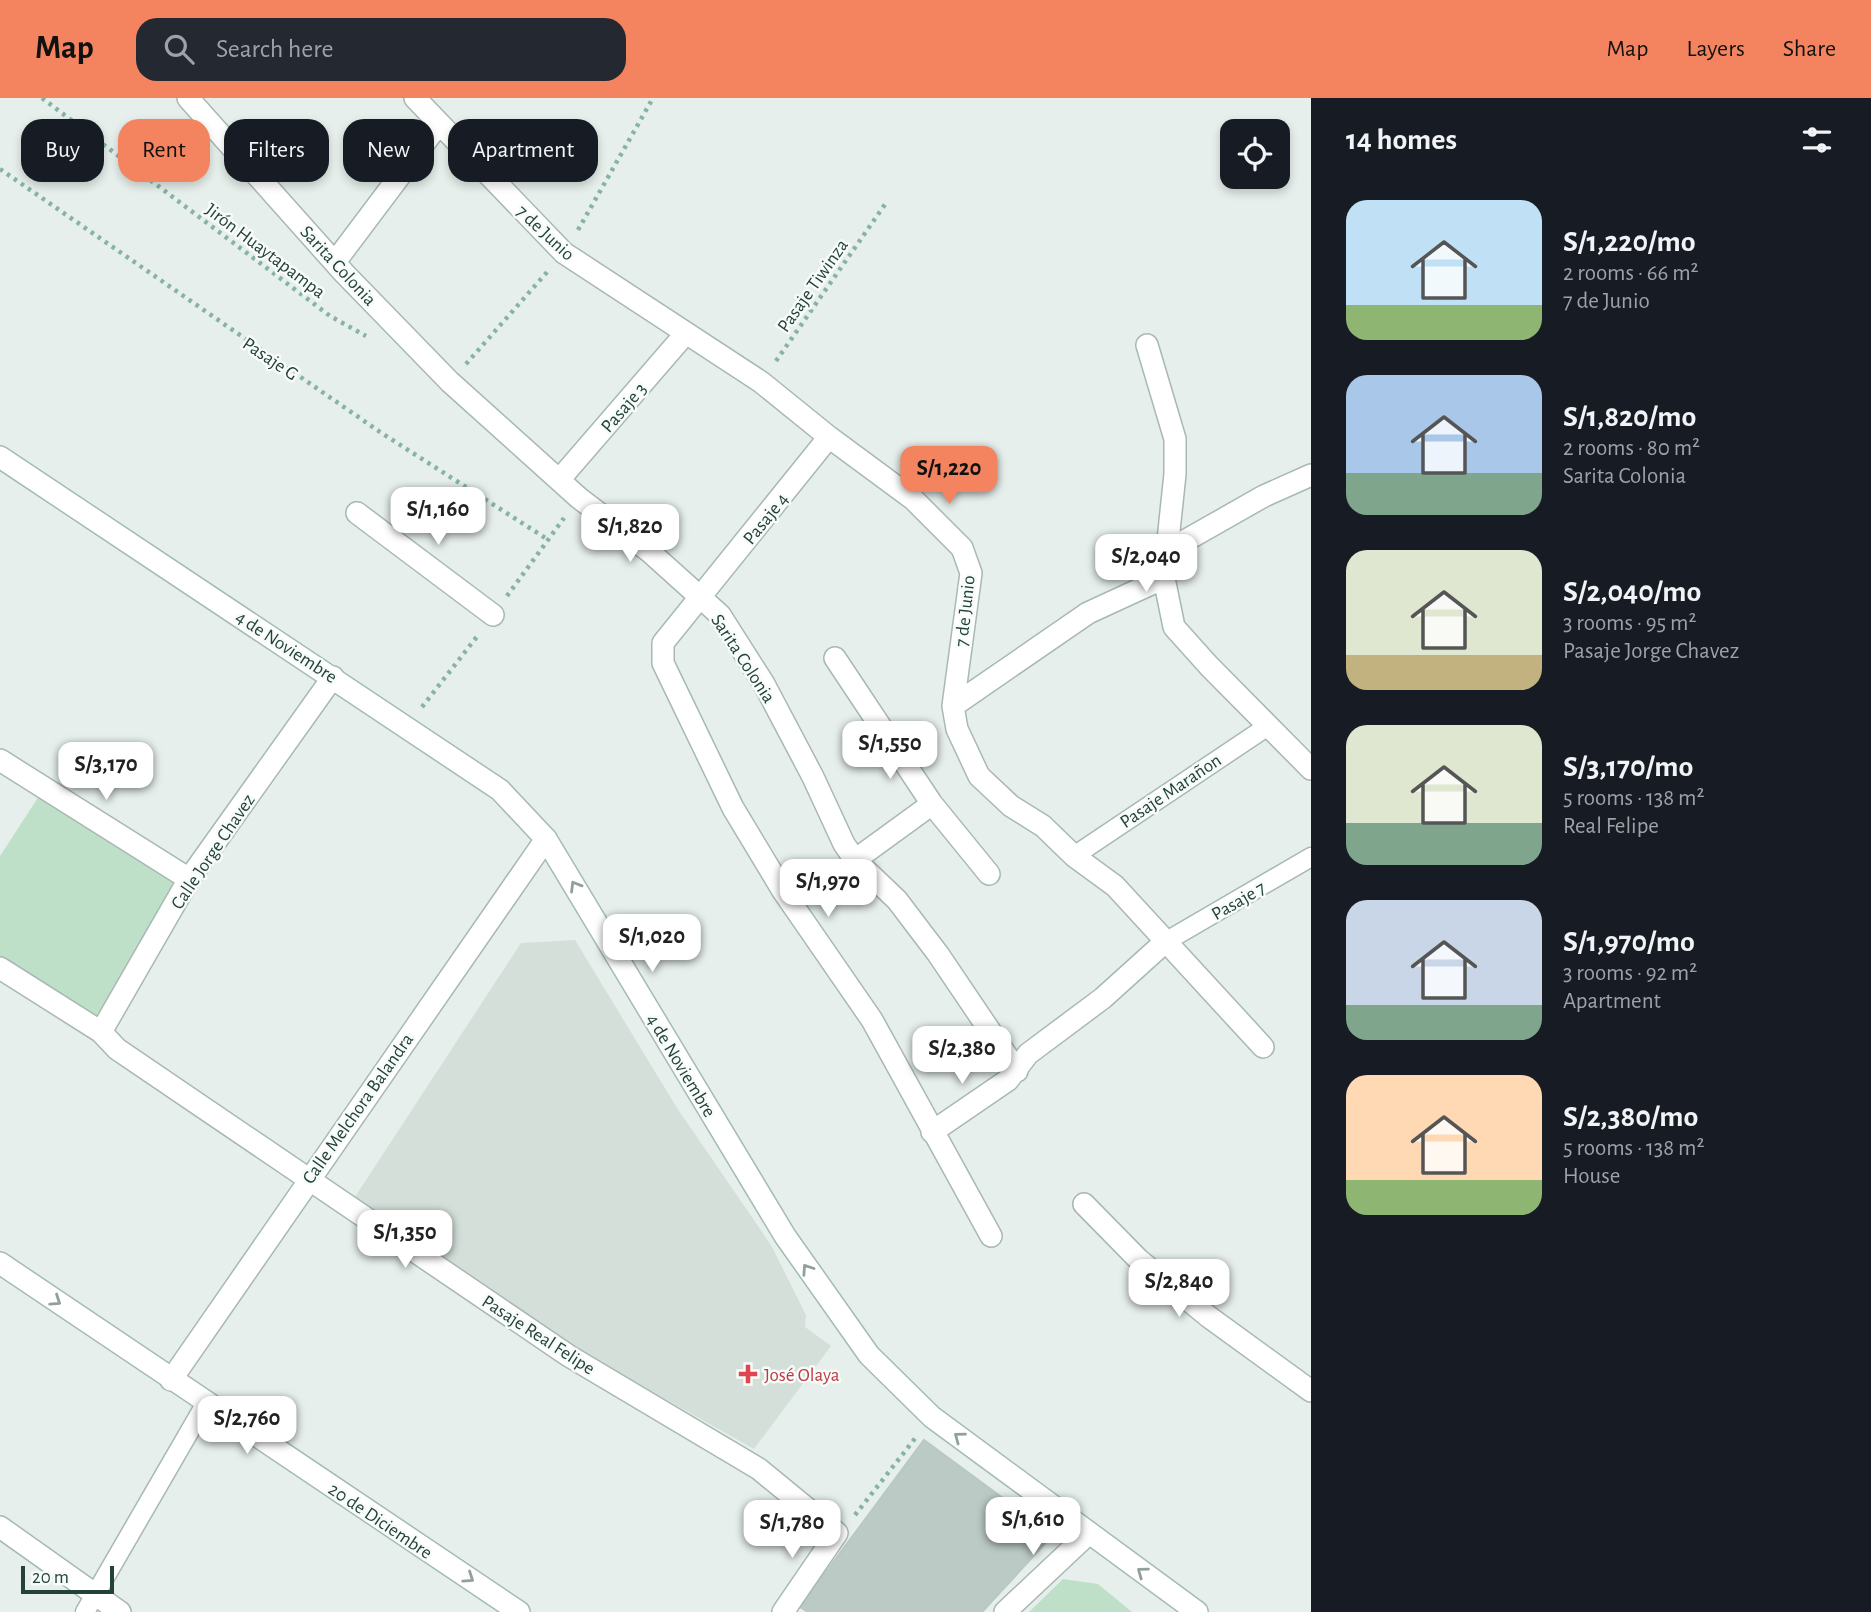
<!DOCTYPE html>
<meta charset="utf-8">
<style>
body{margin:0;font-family:"Alegreya Sans",sans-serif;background:#242831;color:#f1f3f6;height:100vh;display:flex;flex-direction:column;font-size:26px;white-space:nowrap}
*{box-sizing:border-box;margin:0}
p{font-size:23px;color:#9ea1a6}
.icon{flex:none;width:38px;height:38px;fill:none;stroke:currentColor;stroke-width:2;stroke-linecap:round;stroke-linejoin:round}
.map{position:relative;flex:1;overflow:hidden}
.drawer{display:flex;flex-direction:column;background:#171b24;width:560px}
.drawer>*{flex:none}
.top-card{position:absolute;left:21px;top:21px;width:665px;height:63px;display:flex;gap:14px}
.fabs{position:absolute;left:1220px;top:21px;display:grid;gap:14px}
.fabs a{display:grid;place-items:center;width:70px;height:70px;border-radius:14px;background:#171b24;box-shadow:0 4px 10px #0003;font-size:35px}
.scale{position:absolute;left:21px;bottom:18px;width:93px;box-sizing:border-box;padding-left:7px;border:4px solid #24423a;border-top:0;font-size:19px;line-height:24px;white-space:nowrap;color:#24423a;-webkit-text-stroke:5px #f7fbf9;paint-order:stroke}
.price{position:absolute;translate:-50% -60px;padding:0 16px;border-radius:14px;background:#fff;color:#222;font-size:23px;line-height:46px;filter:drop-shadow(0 2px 4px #0008)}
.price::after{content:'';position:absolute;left:50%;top:42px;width:21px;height:16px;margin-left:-10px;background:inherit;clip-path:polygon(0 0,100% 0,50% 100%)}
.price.selected{background:#f4845f;color:#111}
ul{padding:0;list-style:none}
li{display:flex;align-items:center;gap:21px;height:175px;padding:0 35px}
li span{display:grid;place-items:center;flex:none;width:196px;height:140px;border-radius:21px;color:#555}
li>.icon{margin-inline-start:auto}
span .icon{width:84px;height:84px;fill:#fffc;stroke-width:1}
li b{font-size:30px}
h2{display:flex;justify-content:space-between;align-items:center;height:84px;padding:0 35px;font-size:30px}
.pill{padding:0 24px;border-radius:21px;background:#171b24;box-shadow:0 4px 10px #0003;font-size:24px;line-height:63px}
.pill.selected{background:#f4845f;color:#111}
header{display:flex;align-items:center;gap:42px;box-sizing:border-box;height:98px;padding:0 35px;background:#f4845f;color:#111}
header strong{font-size:33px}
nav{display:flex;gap:38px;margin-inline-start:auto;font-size:24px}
.search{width:490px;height:63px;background:#242831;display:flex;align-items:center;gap:18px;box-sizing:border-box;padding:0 24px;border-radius:21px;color:#9ea1a6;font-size:26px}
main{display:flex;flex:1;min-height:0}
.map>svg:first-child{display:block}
</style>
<header>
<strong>Map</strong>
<div class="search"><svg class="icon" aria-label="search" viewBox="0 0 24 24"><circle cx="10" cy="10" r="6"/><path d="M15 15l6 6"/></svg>Search here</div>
<nav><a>Map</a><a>Layers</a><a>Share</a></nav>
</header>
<main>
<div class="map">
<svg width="1311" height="1514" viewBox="0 0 1311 1514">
<rect width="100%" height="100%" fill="#e6efeb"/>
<!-- built -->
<path fill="#d4dfda" d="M575 842 677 1010 771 1147 806 1217 805 1229 831 1248 754 1351 589 1258 351 1105 521 845Z"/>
<!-- green -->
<path fill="#bfe0c8" d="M39 698 176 784 98 920 0 860V758Z
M1063 1481 1098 1486 1132 1514H1029Z"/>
<!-- building -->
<path fill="#bbcac4" stroke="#b8c9c2" stroke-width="2" d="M924 1342 1053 1437 982 1514H808L800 1509Z"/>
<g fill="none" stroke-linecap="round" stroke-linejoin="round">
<defs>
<path id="lane" d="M1074 758 1268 628
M1165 844 1311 759
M85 1514 206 1305"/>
<path id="street" d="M188 0 344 175 450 284 579 400 650 454 720 517 764 586 813 679 844 746 855 762 897 802 938 856 1017 973
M415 0 564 155 761 284 829 339 913 401 962 450 971 475 953 608 957 631 979 678 1011 708 1043 728 1074 758 1115 788 1263 949
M335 164 438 27
M1147 247 1175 341V376L1164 480 1174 529 1209 568 1311 671
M829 339 663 545V565L733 710 783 793 872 922 991 1138
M559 382 686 235
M357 415 493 517
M1167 453 1264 398 1311 377
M835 560 932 706 989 776
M953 608 1088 515 1164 480
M0 662 189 781
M855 762 932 706
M0 870 101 934 117 951 569 1258 759 1371 837 1435 783 1514
M101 934 189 781 333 579
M932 1034 1008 982 1028 956 1103 900 1165 844
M1084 1106 1139 1162 1209 1219 1311 1293
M171 1282 546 741
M0 1429 120 1514
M1005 1514 1089 1435"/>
<path id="secondary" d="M0 359 500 692 546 741 785 1138 869 1257 932 1319 1197 1514
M0 1165 519 1514"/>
</defs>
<!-- lane casing -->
<use href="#lane" stroke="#a8b8b2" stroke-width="21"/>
<!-- street casing -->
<use href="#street" stroke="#a8b8b2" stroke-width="24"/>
<!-- secondary casing -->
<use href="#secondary" stroke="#a4bbb3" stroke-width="24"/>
<!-- path -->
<path stroke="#86b3a5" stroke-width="4.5" stroke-dasharray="3.5 5" stroke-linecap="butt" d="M42 0 330 218 366 238
M0 71 380 334 547 441
M578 132 653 0
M776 263 886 105
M466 266 548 173
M507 498 564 420
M422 609 479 536
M855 1417 917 1338"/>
<!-- lane -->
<use href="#lane" stroke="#fff" stroke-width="18"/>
<!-- street -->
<use href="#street" stroke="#fff" stroke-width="21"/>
<!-- secondary -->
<use href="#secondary" stroke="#fff" stroke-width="21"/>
</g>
<!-- one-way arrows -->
<defs><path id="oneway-chevron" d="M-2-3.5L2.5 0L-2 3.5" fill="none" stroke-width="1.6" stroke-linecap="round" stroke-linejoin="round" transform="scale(1.75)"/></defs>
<g stroke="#92a09c">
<use href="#oneway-chevron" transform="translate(575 788) rotate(-121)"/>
<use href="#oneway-chevron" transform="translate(807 1171) rotate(-124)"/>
<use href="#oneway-chevron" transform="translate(56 1203) rotate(34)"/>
<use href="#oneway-chevron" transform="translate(959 1339) rotate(-143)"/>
<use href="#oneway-chevron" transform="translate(1142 1474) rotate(-144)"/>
<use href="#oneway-chevron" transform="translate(469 1480) rotate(34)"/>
</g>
<!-- markers -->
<path fill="#e0444e" stroke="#f7fbf9" stroke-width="2.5" d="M744.5 1265.5h7v7h7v7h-7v7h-7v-7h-7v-7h7z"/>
<g text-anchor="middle" stroke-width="5" stroke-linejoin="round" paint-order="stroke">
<!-- street labels -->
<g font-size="19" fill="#24423a" stroke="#f7fbf9">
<text transform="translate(546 134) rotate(43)" y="7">7 de Junio</text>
<text transform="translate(266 152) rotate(37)" y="7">Jirón Huaytapampa</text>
<text transform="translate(339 167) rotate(47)" y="7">Sarita Colonia</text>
<text transform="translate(812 187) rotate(-55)" y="7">Pasaje Tiwinza</text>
<text transform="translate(271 260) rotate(34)" y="7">Pasaje G</text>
<text transform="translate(623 309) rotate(-49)" y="7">Pasaje 3</text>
<text transform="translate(765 420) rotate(-51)" y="7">Pasaje 4</text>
<text transform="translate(964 513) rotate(-84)" y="7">7 de Junio</text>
<text transform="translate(287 548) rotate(33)" y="7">4 de Noviembre</text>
<text transform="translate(744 560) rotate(57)" y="7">Sarita Colonia</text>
<text transform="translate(1170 692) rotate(-34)" y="7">Pasaje Marañon</text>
<text transform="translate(212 753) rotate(-56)" y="7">Calle Jorge Chavez</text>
<text transform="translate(1238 802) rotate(-30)" y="7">Pasaje 7</text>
<text transform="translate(682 967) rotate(59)" y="7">4 de Noviembre</text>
<text transform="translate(357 1010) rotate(-55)" y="7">Calle Melchora Balandra</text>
<text transform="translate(539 1236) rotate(33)" y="7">Pasaje Real Felipe</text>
<text transform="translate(381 1422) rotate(34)" y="7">20 de Diciembre</text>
</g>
<!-- health labels -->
<g font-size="19" fill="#be3a42" stroke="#f7fbf9" text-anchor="start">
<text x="764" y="1283">José Olaya</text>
</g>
</g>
</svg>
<div class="fabs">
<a><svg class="icon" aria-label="locate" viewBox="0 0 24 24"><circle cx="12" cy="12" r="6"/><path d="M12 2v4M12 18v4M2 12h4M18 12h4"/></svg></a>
</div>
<div class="scale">20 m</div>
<b class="price selected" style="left:949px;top:408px">S/1,220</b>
<b class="price" style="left:438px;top:449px">S/1,160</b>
<b class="price" style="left:630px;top:466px">S/1,820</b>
<b class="price" style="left:1146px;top:496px">S/2,040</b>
<b class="price" style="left:890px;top:683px">S/1,550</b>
<b class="price" style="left:106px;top:704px">S/3,170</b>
<b class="price" style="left:828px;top:821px">S/1,970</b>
<b class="price" style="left:652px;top:876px">S/1,020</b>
<b class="price" style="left:962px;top:988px">S/2,380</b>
<b class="price" style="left:405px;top:1172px">S/1,350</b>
<b class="price" style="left:1179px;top:1221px">S/2,840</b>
<b class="price" style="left:247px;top:1358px">S/2,760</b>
<b class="price" style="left:1033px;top:1459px">S/1,610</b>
<b class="price" style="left:792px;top:1462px">S/1,780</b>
<div class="top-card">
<a class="pill">Buy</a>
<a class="pill selected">Rent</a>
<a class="pill">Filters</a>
<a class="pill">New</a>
<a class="pill">Apartment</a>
</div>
</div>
<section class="drawer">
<h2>14 homes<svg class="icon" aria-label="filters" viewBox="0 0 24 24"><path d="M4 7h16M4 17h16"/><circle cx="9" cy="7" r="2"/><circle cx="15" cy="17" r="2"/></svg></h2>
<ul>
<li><span style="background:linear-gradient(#bfe0f5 75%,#8fb573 0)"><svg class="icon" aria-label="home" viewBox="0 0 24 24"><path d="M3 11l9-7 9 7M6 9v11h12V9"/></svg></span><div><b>S/1,220/mo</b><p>2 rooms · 66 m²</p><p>7 de Junio</p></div></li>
<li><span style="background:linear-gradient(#a9c7e8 70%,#7fa58c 0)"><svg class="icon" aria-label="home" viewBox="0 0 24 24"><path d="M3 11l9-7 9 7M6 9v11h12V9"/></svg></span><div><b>S/1,820/mo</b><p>2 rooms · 80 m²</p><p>Sarita Colonia</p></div></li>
<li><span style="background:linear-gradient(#dfe7d0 75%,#c2b280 0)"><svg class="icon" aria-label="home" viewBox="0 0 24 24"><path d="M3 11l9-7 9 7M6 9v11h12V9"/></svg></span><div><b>S/2,040/mo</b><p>3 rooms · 95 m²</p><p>Pasaje Jorge Chavez</p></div></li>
<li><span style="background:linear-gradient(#dfe7d0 70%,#7fa58c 0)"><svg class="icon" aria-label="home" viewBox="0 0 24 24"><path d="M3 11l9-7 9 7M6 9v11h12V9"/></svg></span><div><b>S/3,170/mo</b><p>5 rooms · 138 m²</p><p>Real Felipe</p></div></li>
<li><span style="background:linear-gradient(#c9d6e8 75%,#7fa58c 0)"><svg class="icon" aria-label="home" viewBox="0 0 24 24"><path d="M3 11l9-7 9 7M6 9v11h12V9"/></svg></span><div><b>S/1,970/mo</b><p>3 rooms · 92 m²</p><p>Apartment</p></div></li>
<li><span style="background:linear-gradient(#ffd9b3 75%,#8fb573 0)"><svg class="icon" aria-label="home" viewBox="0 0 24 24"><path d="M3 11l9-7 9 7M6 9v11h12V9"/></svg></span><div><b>S/2,380/mo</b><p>5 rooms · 138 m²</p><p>House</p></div></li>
</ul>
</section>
</main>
